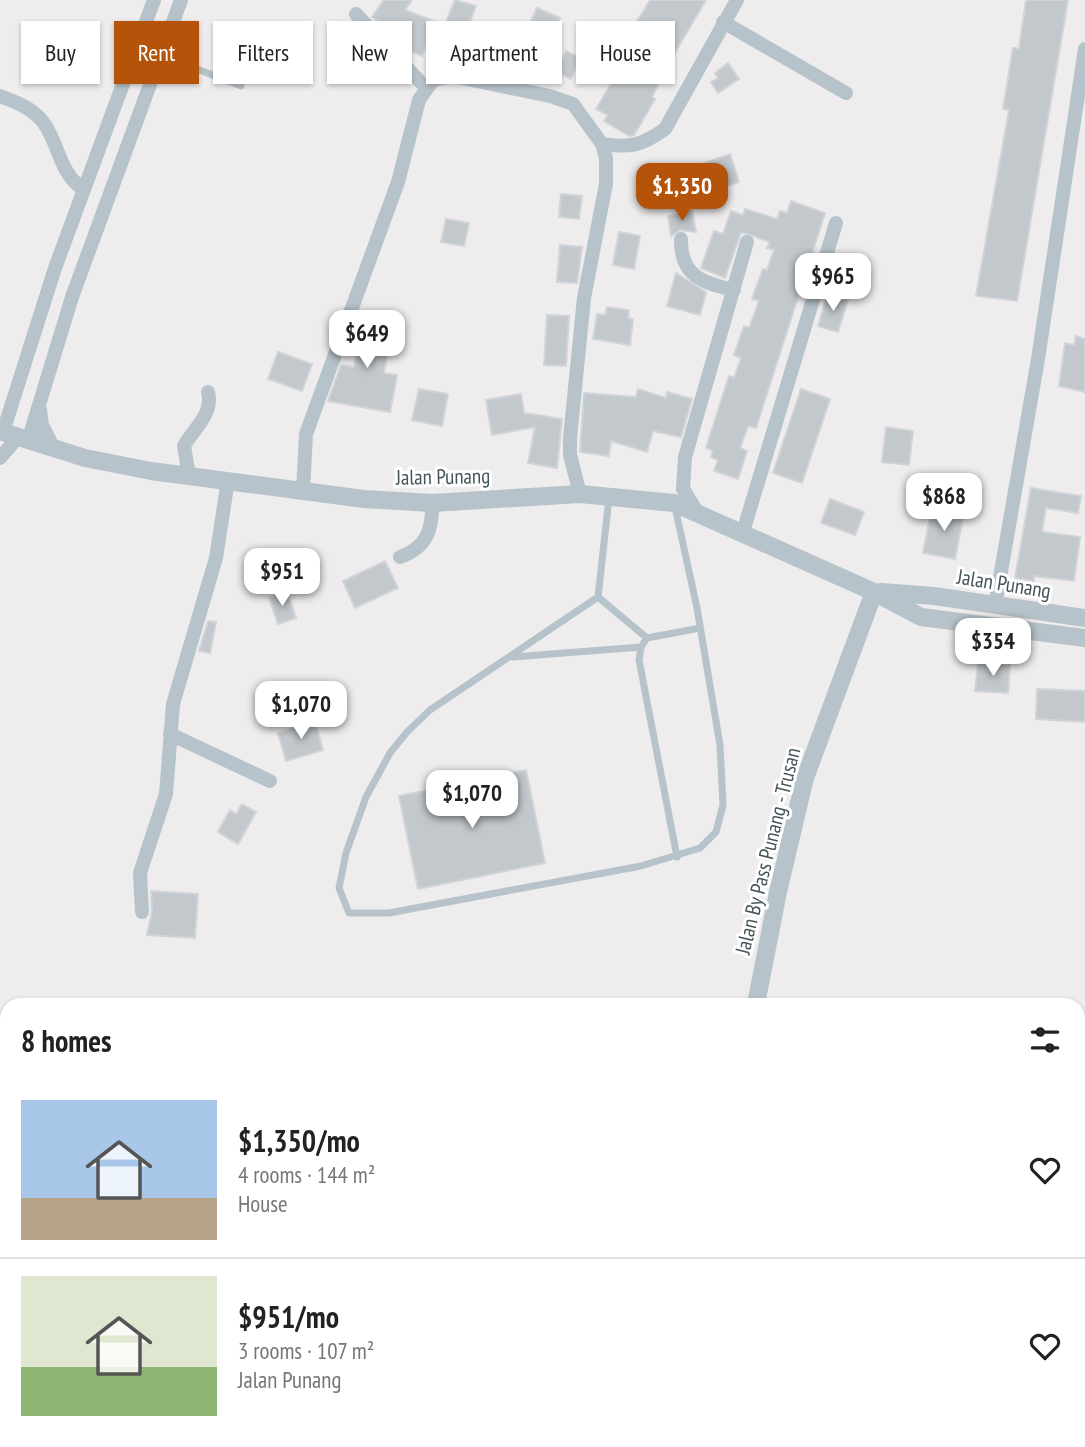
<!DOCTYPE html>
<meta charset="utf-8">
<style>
body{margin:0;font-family:"PT Sans Narrow",sans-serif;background:#f6f6f6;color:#222;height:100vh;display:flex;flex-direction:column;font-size:26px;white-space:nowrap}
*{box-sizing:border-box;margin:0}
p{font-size:23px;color:#767676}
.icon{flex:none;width:38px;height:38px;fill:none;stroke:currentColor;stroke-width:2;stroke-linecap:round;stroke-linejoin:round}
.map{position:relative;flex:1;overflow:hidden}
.side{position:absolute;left:0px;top:998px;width:1085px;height:450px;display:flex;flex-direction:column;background:#fff;border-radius:21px 21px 0 0;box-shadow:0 2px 5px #0004}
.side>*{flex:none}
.hud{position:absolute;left:21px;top:21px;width:700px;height:63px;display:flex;gap:14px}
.price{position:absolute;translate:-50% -60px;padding:0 16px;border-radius:14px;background:#fff;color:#222;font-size:23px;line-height:46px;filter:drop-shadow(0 2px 4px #0008)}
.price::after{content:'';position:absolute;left:50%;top:42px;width:21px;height:16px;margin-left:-10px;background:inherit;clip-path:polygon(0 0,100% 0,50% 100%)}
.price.selected{background:#b45309;color:#fff}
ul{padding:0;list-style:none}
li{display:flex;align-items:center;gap:21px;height:175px;padding:0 21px}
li+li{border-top:2px solid #e0e0e0}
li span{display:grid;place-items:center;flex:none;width:196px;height:140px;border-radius:0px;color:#555}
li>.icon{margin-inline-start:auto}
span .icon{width:84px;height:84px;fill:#fffc;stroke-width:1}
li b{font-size:30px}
h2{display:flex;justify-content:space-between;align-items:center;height:84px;padding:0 21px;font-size:30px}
.tag{padding:0 24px;border-radius:0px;background:#fff;box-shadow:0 2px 5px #0004;font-size:24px;line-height:63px}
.tag.selected{background:#b45309;color:#fff}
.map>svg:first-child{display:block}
</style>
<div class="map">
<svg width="1085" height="1447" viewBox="0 0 1085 1447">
<rect width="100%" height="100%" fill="#efeced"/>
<!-- building -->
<path fill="#c3c8cc" stroke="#d0d4d8" stroke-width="2" d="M384 0H412L405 10 436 22 422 56 400 47 397 43 400 37 372 17Z
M455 0 476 6 466 32 445 24Z
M650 0H706L674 54 652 97 655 99 634 135 629 136 604 121 608 115 596 109 621 67 619 66 640 28 635 25Z
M1026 0H1068L1017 301 976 296 1009 110 1003 109 1013 48 1019 49Z
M537 8 560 18 550 39 527 29Z
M476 30 501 39 493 61 468 52Z
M566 51 580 58 571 79 557 72Z
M728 63 739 79 718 93 711 82 718 78 715 73Z
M730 154 739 182 712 192 702 164Z
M561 194 582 196 579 219 559 217Z
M791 201 825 213 756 428 748 426 740 448 747 451 738 479 714 471 718 460 711 457 713 451 706 448 729 376 734 378 741 358 734 355 744 326 749 328 759 301 752 299 763 269 767 270 774 250 767 248 770 242 741 232 725 278 701 268 714 231 723 234 731 211 743 215 745 209 777 219 780 211 787 213Z
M692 211 696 232 680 230 671 236 668 216Z
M446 219 469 223 464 246 441 242Z
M619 232 640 236 634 269 613 265Z
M560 245 582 247 577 283 557 282Z
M676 273 706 292 700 315 667 306Z
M828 293 848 300 838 332 818 326Z
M607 307 629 310 628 318 633 319 630 345 593 339 597 314 605 315Z
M547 315 569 316 566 366 544 365Z
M359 318 393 324 384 373 397 375 390 412 328 401 341 365 354 367 360 339 353 338Z
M1076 336 1085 339V392L1059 386 1065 343 1074 345Z
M278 352 312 364 302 391 268 379Z
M419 389 448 394 442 426 412 420Z
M638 389 666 398 667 392 692 399 681 437 653 431 647 452 611 441 609 456 580 452 584 393 636 397Z
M801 389 830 399 802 483 773 473Z
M521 394 524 413 562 419 557 468 528 463 535 427 492 435 486 400Z
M886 427 913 431 909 465 882 462Z
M1031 488 1081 496 1078 513 1046 508 1042 532 1080 537 1074 581 1034 576V581L1015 578Z
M830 499 864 512 855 535 821 523Z
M932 507 964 513 955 559 923 553Z
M385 561 398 588 355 608 343 581Z
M287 592 296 618 278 624 269 598Z
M208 621 216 622 210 653 199 651Z
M978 662 1010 664 1008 693 975 691Z
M1037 689 1085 691V722L1036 719Z
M315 721 323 750 286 761 278 733Z
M526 770 545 863 418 889 399 796Z
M242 804 256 812 238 844 218 832 230 810 236 814Z
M151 891 198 894 195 938 147 935 152 912Z"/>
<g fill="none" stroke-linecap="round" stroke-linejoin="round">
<!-- service -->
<path stroke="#b7c3ca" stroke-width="7" d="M161 55 241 86
M609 498 598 597 430 710 407 732 390 753 366 797 346 853 339 888 349 913H389L641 866 700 848 716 832 723 805 720 745 697 608 675 507
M598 597 647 638
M513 657 641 647
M677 857 639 660 641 647 647 638 700 628"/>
<!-- minor -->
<path stroke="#b7c3ca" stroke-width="14" d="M356 14 426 88
M723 22 846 93
M0 96C16 102 32 108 43 122 59 143 59 173 83 189
M602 144C630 148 641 146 665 129L737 0
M681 239C680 276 703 283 734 290
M40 410 42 425 54 449
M3 432 55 268 154 0
M28 441 72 297 181 0
M0 458 18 437
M189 475 184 446C193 429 214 414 208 392
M303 492 306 434 398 182 419 100 433 80 453 76 550 96 573 104 602 144 606 158V184L584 298 570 438V455L580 494
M699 515 683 489 685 457 747 242
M743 532 836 223
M400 557C426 548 433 530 432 503
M995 606 1038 359 1085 49
M170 734 270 781
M142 912 140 873 166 794 173 704 216 558 228 480"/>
<!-- tertiary -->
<path stroke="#b7c3ca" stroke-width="18" d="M0 431 85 458 151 471 364 499 432 503 580 494 674 503 874 592 921 617 1085 638
M881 592 934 596 1085 618
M756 1004 778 892 805 778 874 592
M803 1440 805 1447"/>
</g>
<g text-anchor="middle" stroke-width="6" stroke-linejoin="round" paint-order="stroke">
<!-- street labels -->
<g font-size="21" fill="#45535a" stroke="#fff">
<text transform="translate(443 477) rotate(-1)" y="7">Jalan Punang</text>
<text transform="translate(1004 584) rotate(9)" y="7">Jalan Punang</text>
<text transform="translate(768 851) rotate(-76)" y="7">Jalan By Pass Punang - Trusan</text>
</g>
</g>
</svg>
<b class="price selected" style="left:682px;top:223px">$1,350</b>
<b class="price" style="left:833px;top:313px">$965</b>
<b class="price" style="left:367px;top:370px">$649</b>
<b class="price" style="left:944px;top:533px">$868</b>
<b class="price" style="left:282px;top:608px">$951</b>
<b class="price" style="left:993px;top:678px">$354</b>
<b class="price" style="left:301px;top:741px">$1,070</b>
<b class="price" style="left:472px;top:830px">$1,070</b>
<div class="hud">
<a class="tag">Buy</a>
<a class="tag selected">Rent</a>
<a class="tag">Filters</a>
<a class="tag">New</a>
<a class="tag">Apartment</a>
<a class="tag">House</a>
</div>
<section class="side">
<h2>8 homes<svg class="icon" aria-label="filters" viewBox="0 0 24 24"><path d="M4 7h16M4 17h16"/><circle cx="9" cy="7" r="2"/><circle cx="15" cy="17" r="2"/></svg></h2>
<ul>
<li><span style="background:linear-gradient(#a9c7e8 70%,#b9a48a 0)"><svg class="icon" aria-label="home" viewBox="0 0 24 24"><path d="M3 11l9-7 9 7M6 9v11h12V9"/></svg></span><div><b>$1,350/mo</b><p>4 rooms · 144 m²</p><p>House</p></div><svg class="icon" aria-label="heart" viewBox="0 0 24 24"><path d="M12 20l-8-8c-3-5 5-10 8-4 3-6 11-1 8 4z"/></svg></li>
<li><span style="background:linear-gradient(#dfe7d0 65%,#8fb573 0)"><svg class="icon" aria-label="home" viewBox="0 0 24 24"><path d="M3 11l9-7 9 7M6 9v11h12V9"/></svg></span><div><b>$951/mo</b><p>3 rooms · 107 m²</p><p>Jalan Punang</p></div><svg class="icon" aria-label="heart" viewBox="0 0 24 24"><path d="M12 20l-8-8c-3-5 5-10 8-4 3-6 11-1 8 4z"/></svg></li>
</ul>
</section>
</div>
